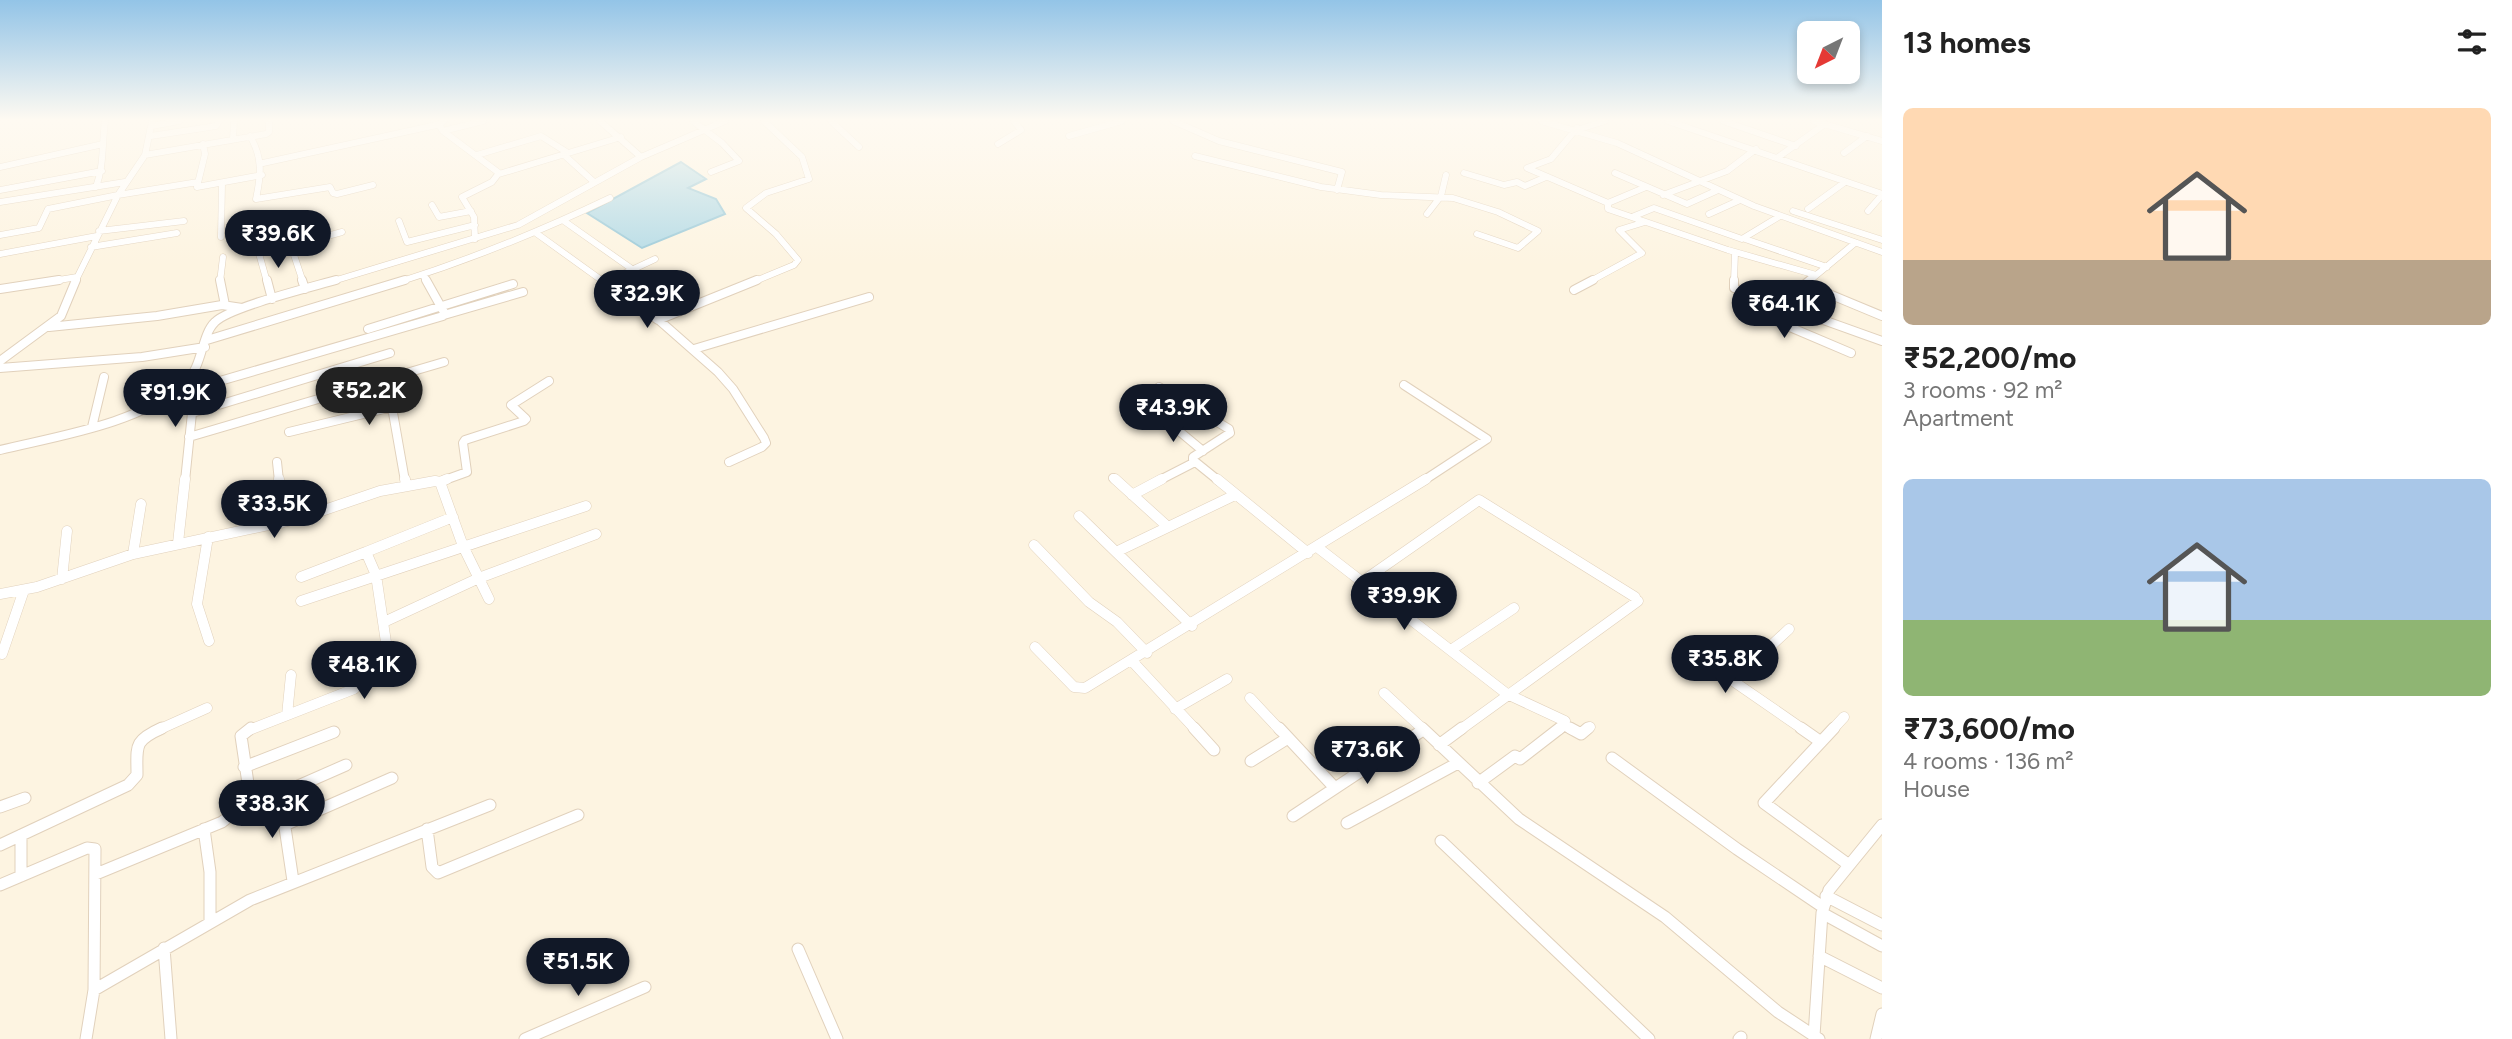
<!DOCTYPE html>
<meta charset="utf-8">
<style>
body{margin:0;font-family:Figtree,sans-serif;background:#f2f2f2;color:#222;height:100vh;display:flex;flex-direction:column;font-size:26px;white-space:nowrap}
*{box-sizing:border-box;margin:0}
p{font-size:23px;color:#767676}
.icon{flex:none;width:38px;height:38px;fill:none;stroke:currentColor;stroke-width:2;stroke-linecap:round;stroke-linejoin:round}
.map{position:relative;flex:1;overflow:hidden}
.side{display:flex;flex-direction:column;background:#fff;width:630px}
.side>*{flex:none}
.needle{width:46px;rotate:222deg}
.controls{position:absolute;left:1797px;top:21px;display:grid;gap:14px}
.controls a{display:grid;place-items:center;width:63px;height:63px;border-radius:10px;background:#fff;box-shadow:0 4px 10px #0003;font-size:35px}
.price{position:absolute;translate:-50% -60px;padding:0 16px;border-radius:24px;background:#111827;color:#fff;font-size:23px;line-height:46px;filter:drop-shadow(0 2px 4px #0008)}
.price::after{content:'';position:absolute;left:50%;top:42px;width:21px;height:16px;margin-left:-10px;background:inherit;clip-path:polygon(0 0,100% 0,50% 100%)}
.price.on{background:#222;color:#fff}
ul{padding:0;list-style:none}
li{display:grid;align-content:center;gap:14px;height:371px;padding:0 21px}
li span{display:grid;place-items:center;height:217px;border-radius:10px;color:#555}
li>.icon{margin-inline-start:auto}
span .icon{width:126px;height:126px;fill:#fffc;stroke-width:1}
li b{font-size:30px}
h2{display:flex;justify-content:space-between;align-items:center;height:84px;padding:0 21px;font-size:30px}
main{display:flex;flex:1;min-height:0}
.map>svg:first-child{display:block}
</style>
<main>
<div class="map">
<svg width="1882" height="1039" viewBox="0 0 1882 1039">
<rect width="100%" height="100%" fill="#fdf4e1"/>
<!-- water -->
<path fill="#b5dbe6" stroke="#9bcad9" stroke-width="2" d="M681 162 706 179 688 188 716 199 725 214 642 248 587 213Z"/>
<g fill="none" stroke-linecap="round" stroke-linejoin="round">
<defs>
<path id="minor-far3" d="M444 121 439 125 443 131 499 173 492 182 462 197 474 217 475 239
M600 121 641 157
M693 121 722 143 739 161 711 172
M831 121 859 147
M1173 121 1219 141 1342 172 1337 190
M1541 121 1617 143 1754 206 1882 252
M1668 121 1882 194
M1723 121 1796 146
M1814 121 1882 141
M152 126 179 121
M1577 128 1551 159 1527 168 1608 203V209L1728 250 1816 275
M1580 129 1605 121
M443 131 483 121
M151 136 216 126 219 121
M250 136C263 158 261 175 256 199L330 187 333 193 337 194 373 185
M1069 136 1122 121
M233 139 234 121
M203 144 205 154 197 187 262 175
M998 144 1021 130 1014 121
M1844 153 1867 136
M563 154 594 182
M145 155 266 134 269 132V121
M477 155 541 136 568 153
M1195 156 1321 187 1381 195 1453 198 1498 212 1538 231 1518 248 1477 234
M1777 158 1825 124
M263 163 441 124
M0 167 103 144
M1464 173 1504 185 1517 182 1525 186 1546 177
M1615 173 1687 204 1718 190
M499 174 621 137
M96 187C104 166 102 144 105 121
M0 190 102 171
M118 195 198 182
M1663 195 1727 171 1756 149
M0 202 125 182
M1608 203 1646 187
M432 205 439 217 471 211
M1808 209 1845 182
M1793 211 1882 240
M1868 211 1882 195
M1427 214 1441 196 1446 175
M1709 214 1740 200
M1632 217 1654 208 1742 239 1780 216
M399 221 407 242 475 225
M564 221 632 269
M99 231 184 221
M536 233 604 282
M0 235 39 228 48 209 118 195
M221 237 222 183
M1745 239 1827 267
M91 247 177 233
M258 250 267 282
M0 254 97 236
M423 275 427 282
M47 282 77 277
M75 282 118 195 145 155 152 121
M220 282 223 257
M303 282 291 246 342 232
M330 282 518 225 641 157 725 121
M399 282C472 259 541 231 610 198
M606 282 655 259
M753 282 794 265 798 260 776 234 746 208 766 193 809 179 802 157 764 121
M1589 282 1642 253 1619 230 1645 222
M1734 282 1735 252
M1808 282 1855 243"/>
<path id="minor-far2" d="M220 280 225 305
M267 280 272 299
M302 280 305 289
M602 280 658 320 757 280
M1734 280V288L1882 341
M605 282 610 280
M1805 284 1882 316
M0 289 59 280
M1574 290 1593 280
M1779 305 1810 280
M1781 305 1771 319 1851 353
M444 315 523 292
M660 321 718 372 733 389 764 438 766 443 762 447 729 462
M49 327 157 316 222 305 242 308
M368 329 513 284
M207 340 405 280
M694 349 869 297
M0 361 61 316 76 280
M0 368 142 357 205 347
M387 379 394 408
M1404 385 1487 439 1423 481
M1159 387 1229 429 1230 433 1193 457V460L1219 481
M189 390 443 316 445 314 426 280
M192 413 390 353
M1161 416 1203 451
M1173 426 1197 410
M92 427 104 377
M289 432 392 407 405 481
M189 437 444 362
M0 450C57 436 140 424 185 383 203 367 201 335 215 322 230 307 312 287 336 280
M277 462 279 481
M1113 478 1117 481
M185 481 192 413 188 386
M434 481H436
M442 481 467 472 463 443 465 440 524 421 526 419 511 405 549 381
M1158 481 1195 462"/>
<path id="minor-far1" d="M279 479 281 523
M405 479 406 485
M1115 479 1168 527
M1217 479 1308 553
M440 482 447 479
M1132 495 1162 479
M1079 516 1192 626
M208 537 197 604 209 641
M178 543 185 479
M1034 545 1089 602 1117 622 1147 653
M1317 547 1507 694 1565 721
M1116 552 1235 495
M133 554 141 504
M301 577 366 552
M62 579 67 531
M1363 581 1479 500 1635 597
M0 594 37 587 133 554 301 518 380 491 435 481 440 482 463 546 489 599
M301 601 586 506
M384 622 479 578 596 534
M1789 629 1733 681 1804 730
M1035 647 1074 687 1085 688 1426 479
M1451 650 1514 608
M2 654 24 590
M1132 661 1196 730
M1384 693 1424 730
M1250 698 1280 730
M1175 709 1227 679
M287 715 291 675
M158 730 207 708
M249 730 354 689 359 683 358 668 382 655 387 649 376 575 366 552 453 517
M1460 730 1638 601
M1558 730 1564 725 1573 730
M1586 730 1590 727
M1832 730 1844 717"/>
<path id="minor" d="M251 728 241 736 249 790 257 798 280 794 346 765
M1194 728 1214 750
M1279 728 1335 788
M1422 728 1519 819 1665 917 1778 1012 1819 1039
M1570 728 1581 734 1588 728
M1801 728 1821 742
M1834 728 1764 803 1849 865
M1439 745 1462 728
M1612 758 1737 849 1823 907
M1251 761 1288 738
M244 767 334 732
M1478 783 1515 756 1520 759 1560 728
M280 794 293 881
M0 807 25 798
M1293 816 1423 730
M1347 823 1458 763
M287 824 392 778
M204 829 210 872V921
M427 829 432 867 438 873 578 815
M21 835V876
M1441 841 1649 1039
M0 845 128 785 137 775C137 746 133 741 162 728
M96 874 222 822 254 797
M0 885 87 848 95 849 94 990 86 1039
M1826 896 1882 925
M1822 913 1882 946
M164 948 171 1039
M798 949 837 1039
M1819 956 1882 988
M94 990 250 900 490 805
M1814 1036 1822 913 1829 890 1882 825
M525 1039 645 987
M1739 1039 1741 1037
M1876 1039 1882 1014"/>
</defs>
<!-- minor-far3 casing -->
<use href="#minor-far3" stroke="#e1d1bc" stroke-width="7"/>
<!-- minor-far2 casing -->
<use href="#minor-far2" stroke="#e1d1bc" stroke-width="10"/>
<!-- minor-far1 casing -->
<use href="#minor-far1" stroke="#e1d1bc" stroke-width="11"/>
<!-- minor casing -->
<use href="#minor" stroke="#e1d1bc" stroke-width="13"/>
<!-- minor-far3 -->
<use href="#minor-far3" stroke="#fff" stroke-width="6"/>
<!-- minor-far2 -->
<use href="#minor-far2" stroke="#fff" stroke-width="8"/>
<!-- minor-far1 -->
<use href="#minor-far1" stroke="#fff" stroke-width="10"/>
<!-- minor -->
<use href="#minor" stroke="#fff" stroke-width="11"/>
</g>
<!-- sky -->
<linearGradient id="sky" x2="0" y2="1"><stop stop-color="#93c4e7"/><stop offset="0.45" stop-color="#fefaf2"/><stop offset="1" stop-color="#fefaf2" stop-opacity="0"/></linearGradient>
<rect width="1882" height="266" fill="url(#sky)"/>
</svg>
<div class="controls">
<a><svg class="needle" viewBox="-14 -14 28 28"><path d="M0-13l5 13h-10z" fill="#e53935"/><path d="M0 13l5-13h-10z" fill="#767676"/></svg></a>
</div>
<b class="price" style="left:278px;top:270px">₹39.6K</b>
<b class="price" style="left:647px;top:330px">₹32.9K</b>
<b class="price" style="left:1784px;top:340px">₹64.1K</b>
<b class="price on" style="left:369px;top:427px">₹52.2K</b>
<b class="price" style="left:175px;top:429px">₹91.9K</b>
<b class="price" style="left:1173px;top:444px">₹43.9K</b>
<b class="price" style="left:274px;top:540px">₹33.5K</b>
<b class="price" style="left:1404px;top:632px">₹39.9K</b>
<b class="price" style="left:1725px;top:695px">₹35.8K</b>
<b class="price" style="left:364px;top:701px">₹48.1K</b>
<b class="price" style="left:1367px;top:786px">₹73.6K</b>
<b class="price" style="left:272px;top:840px">₹38.3K</b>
<b class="price" style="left:578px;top:998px">₹51.5K</b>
</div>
<section class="side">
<h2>13 homes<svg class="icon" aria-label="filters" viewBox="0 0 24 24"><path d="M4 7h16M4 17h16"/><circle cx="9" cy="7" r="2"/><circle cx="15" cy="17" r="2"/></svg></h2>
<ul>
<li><span style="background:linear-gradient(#ffd9b3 70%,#b9a48a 0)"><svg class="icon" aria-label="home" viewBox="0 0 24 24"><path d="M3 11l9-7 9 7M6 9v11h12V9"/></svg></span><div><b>₹52,200/mo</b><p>3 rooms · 92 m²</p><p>Apartment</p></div></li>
<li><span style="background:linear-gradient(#a9c7e8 65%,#8fb573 0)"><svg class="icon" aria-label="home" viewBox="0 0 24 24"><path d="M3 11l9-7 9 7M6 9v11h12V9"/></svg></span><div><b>₹73,600/mo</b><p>4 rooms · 136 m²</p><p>House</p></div></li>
</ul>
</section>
</main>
